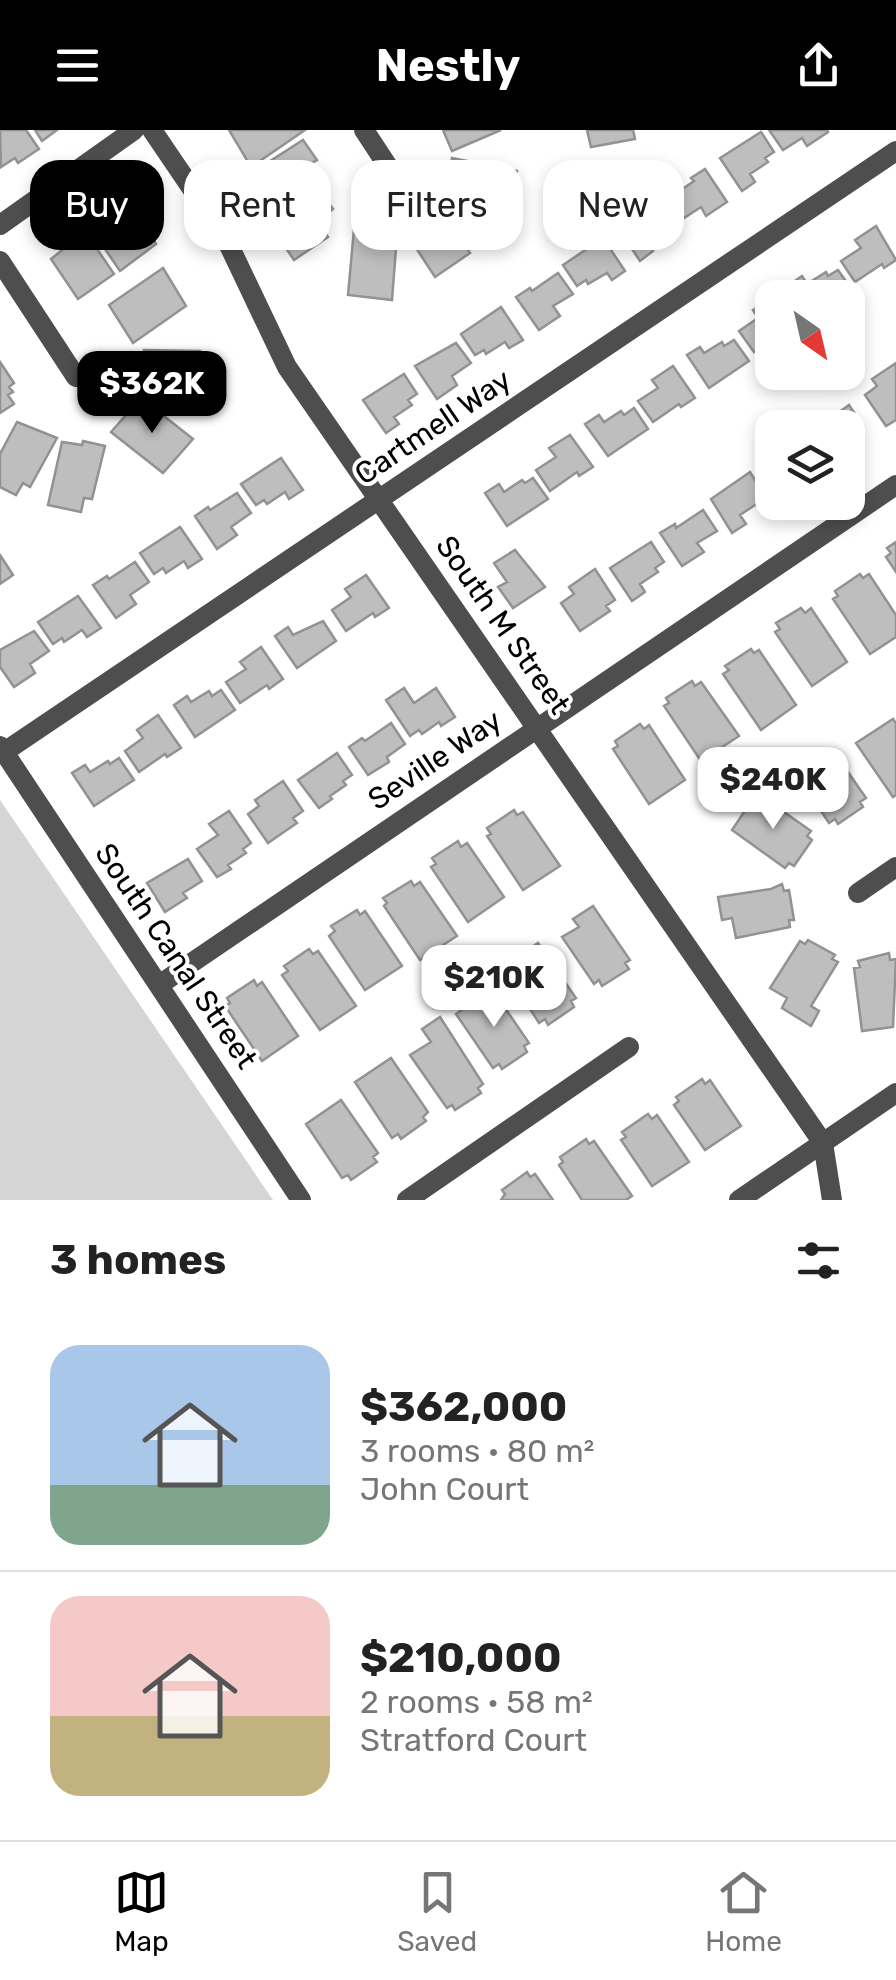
<!DOCTYPE html>
<meta charset="utf-8">
<style>
body{margin:0;font-family:Rubik,sans-serif;background:#f2f2f2;color:#222;height:100vh;display:flex;flex-direction:column;font-size:38px;white-space:nowrap}
*{box-sizing:border-box;margin:0}
p{font-size:32px;color:#767676}
.icon{flex:none;width:55px;height:55px;fill:none;stroke:currentColor;stroke-width:2;stroke-linecap:round;stroke-linejoin:round}
.map{position:relative;height:1070px;overflow:hidden}
.sheet{display:flex;flex-direction:column;background:#fff;flex:1}
.sheet>*{flex:none}
.top-card{position:absolute;left:30px;top:30px;width:838px;height:90px;display:flex;gap:20px}
.needle{width:65px;rotate:146deg}
.fabs{position:absolute;left:755px;top:150px;display:grid;gap:20px}
.fabs a{display:grid;place-items:center;width:110px;height:110px;border-radius:20px;background:#fff;box-shadow:0 5px 15px #0003;font-size:50px}
.price{position:absolute;translate:-50% -85px;padding:0 22px;border-radius:20px;background:#fff;color:#222;font-size:32px;line-height:65px;filter:drop-shadow(0 2px 5px #0008)}
.price::after{content:'';position:absolute;left:50%;top:60px;width:30px;height:22px;margin-left:-15px;background:inherit;clip-path:polygon(0 0,100% 0,50% 100%)}
.price.on{background:#000;color:#fff}
ul{padding:0;list-style:none}
li{display:flex;align-items:center;gap:30px;height:250px;padding:0 50px}
li+li{border-top:2px solid #e0e0e0}
li span{display:grid;place-items:center;flex:none;width:280px;height:200px;border-radius:30px;color:#555}
li>.icon{margin-inline-start:auto}
span .icon{width:120px;height:120px;fill:#fffc;stroke-width:1}
li b{font-size:42px}
h2{display:flex;justify-content:space-between;align-items:center;height:120px;padding:0 50px;font-size:42px}
.tag{padding:0 35px;border-radius:30px;background:#fff;box-shadow:0 5px 15px #0003;font-size:35px;line-height:90px}
.tag.on{background:#000;color:#fff}
header{display:flex;justify-content:space-between;align-items:center;height:130px;padding:0 50px;background:#000;color:#fff;font-size:45px;font-weight:700}
.tab-bar{display:flex;justify-content:space-around;align-items:center;height:140px;border-top:2px solid #e0e0e0;background:#fff;font-size:28px;color:#767676}
.tab-bar a{display:grid;justify-items:center;gap:5px}
.tab-bar .on{color:#000}
.map>svg:first-child{display:block}
</style>
<header><svg class="icon" aria-label="menu" viewBox="0 0 24 24"><path d="M4 6h16M4 12h16M4 18h16"/></svg>Nestly<svg class="icon" aria-label="share" viewBox="0 0 24 24"><path d="M12 15V3M7 8l5-5 5 5M5 13v7h14v-7"/></svg></header>
<div class="map">
<svg width="896" height="1070" viewBox="0 0 896 1070">
<rect width="100%" height="100%" fill="#fff"/>
<!-- green -->
<path fill="#d5d5d5" d="M0 670 273 1070H0Z"/>
<!-- building -->
<path fill="#bebebe" stroke="#929292" stroke-width="2.5" d="M0 0H26L39 19 18 33 15 28 1 37Z
M35 0H57L42 11Z
M229 0H305L251 37Z
M443 0H501L452 21Z
M587 0H633L635 9 591 17Z
M769 0H827L828 2 807 16 802 8 783 20Z
M761 2 774 22 765 28 768 32 750 44 755 52 742 61 720 28Z
M303 10 317 30 312 33 316 39 312 42 317 50 281 75 258 39Z
M452 28 517 41 510 72 496 70 494 78 439 68 443 47 449 48Z
M705 39 727 72 706 86 701 77 681 90 668 69 694 51 691 48Z
M319 59 333 79 321 88 327 96 322 99 328 107 294 130 269 93Z
M124 67 156 114 120 141 84 88 105 74 108 77Z
M658 71 672 91 663 97 666 101 648 114 653 121 640 131 618 98Z
M442 83 470 123 435 147 405 101 425 87 428 92Z
M78 91 114 144 78 169 51 129 66 117 58 105Z
M876 96 896 130 884 138 882 134 855 152 841 131 861 118 855 110Z
M354 99 397 105 392 170 348 165Z
M603 108 625 141 612 150 607 143 588 154 586 150 577 156 563 135Z
M163 138 186 176 133 213 109 175Z
M838 140 852 160 841 168H798L789 155 802 146 807 154 826 142 828 146Z
M558 143 573 164 553 176 560 186 539 200 516 167 530 158 532 161Z
M774 166 772 210 754 222 739 201 758 188 753 180Z
M501 177 523 210 509 218 505 212 486 224 484 220 475 225 461 204Z
M734 210 749 231 709 258 687 225 700 217 704 223 722 212 724 216Z
M456 213 471 233 452 246 457 255 437 269 415 236Z
M144 220 200 221 199 229 214 230 212 263 149 261V241L144 240Z
M0 232 14 253 9 257 13 262 8 265 14 274 0 283Z
M896 233V290L886 296 865 265 877 256 872 249Z
M673 236 695 268 681 277 679 274 653 292 638 271 658 258 652 250Z
M404 244 417 264 408 270 412 275 394 287 399 294 386 303 363 270Z
M141 268 193 309 163 343 111 302Z
M849 275 863 296 854 301 857 306 848 312V298H817Z
M634 278 648 299 608 326 585 294 599 285 604 292 621 281 624 285Z
M17 292 57 308 30 357 23 353 16 365 0 357V324Z
M570 305 593 337 579 346 577 342 550 361 536 340 556 327 549 318Z
M83 311 105 316 92 369 84 368 81 382 48 375 62 312 82 315Z
M281 328 303 360 289 369 285 362 267 374 264 370 256 375 241 354Z
M772 328V349L762 335Z
M750 342 764 364 756 369 758 373 740 385 746 394 732 403 711 369Z
M533 348 548 369 507 396 485 363 499 354 504 362 522 350 525 353Z
M237 363 251 383 231 397 237 405 217 419 195 386 208 377 210 380Z
M703 380 717 401 697 413 704 422 682 436 660 403 675 394 676 398Z
M180 397 202 429 188 438 184 431 166 443 163 438 154 444 140 423Z
M651 412 664 432 655 438 658 442 640 454 645 462 632 471 610 438Z
M896 412V442L886 427 891 423 887 418Z
M515 420 545 457 513 478 498 457 507 452 494 433Z
M0 425 13 445 0 454Z
M135 432 149 452 130 465 136 474 116 488 93 455 107 446 109 449Z
M595 439 615 470 606 476 610 481 580 501 561 473 574 464 569 457Z
M860 444 863 448 869 444 896 485V507L870 524 833 469 838 466 835 461Z
M366 445 389 478 375 487 373 483 346 501 332 480 351 467 345 459Z
M78 466 101 498 87 507 82 500 64 512 62 508 53 514 38 492Z
M801 478 805 483 811 478 847 532 812 556 775 502 780 499 776 493Z
M323 491 336 511 297 538 275 506 288 497 293 505Z
M34 501 49 521 30 534 35 543 14 557 0 537V520Z
M261 517 283 549 269 559 267 555 240 573 226 552 246 539 240 532Z
M751 519 754 523 759 520 796 575 761 600 723 544 729 540 725 536Z
M692 551 695 556 701 552 739 606 701 631 664 576 669 573 666 568Z
M404 558 414 573 436 558 455 587 441 596 439 592 422 604 419 600 410 606 386 570Z
M221 560 235 580 195 607 174 575 187 566 191 572 209 561 212 566Z
M158 585 181 618 167 627 165 624 139 642 125 621 143 608 137 600Z
M893 589 896 593V665L893 667 856 613Z
M391 593 405 614 387 627 389 632 368 645 349 617 362 608 365 611Z
M640 594 644 599 649 595 685 650 649 674 613 619 618 616 615 611Z
M834 622 866 668 860 672 863 677 838 694 835 689 829 693 798 646Z
M337 623 352 645 343 651 346 655 330 666 332 669 319 678 298 650Z
M119 628 134 650 94 676 72 643 85 635 90 642 108 631 110 634Z
M283 651 303 681 293 688 297 693 268 713 248 684 259 676 255 670Z
M757 663 811 701 807 706 812 710 794 736 789 733 785 738 732 700Z
M514 680 517 685 523 682 560 736 523 760 487 706 491 704 487 698Z
M229 681 251 713 243 719 246 723 228 735 231 739 217 747 197 719 218 705 209 694Z
M458 711 461 717 467 713 504 767 468 792 431 737 436 734 432 728Z
M188 729 202 751 183 763 187 768 165 782 147 753Z
M411 751 414 756 420 752 457 806 420 830 384 776 387 773 383 768Z
M782 754 784 761 789 760 794 790H789L790 797 736 808 732 788 722 790 718 767 771 759Z
M593 776 630 830 625 833 629 839 602 856 599 850 594 854 562 807 579 797 573 789Z
M357 780 360 785 365 781 402 836 365 860 329 806 335 801 331 796Z
M808 810 835 825 832 829 838 832 811 876 819 881 811 896 782 878 787 868 770 858 800 811 805 814Z
M538 813 576 868 571 871 574 877 548 895 545 889 539 893 503 836Z
M309 819 313 824 318 821 356 876 320 900 282 845 288 841 284 836Z
M889 823 890 830 896 829 893 897 862 901 854 838 860 837 858 831Z
M254 850 257 856 262 852 298 906 262 931 225 876 230 873 227 868Z
M492 859 529 913 524 916 527 922 502 939 499 934 493 938 456 884Z
M440 887 483 954 478 958 481 963 455 980 452 975 447 978 410 925 431 912 422 899Z
M391 928 428 982 423 987 426 991 401 1009 398 1004 392 1008 355 952Z
M702 949 705 954 710 950 741 996 705 1020 674 975 679 971 676 967Z
M341 970 378 1023 373 1027 377 1032 351 1050 348 1045 342 1048 306 994Z
M648 984 652 989 657 985 689 1032 652 1056 621 1010 626 1007 622 1002Z
M586 1009 589 1014 594 1011 632 1066 626 1070H582L559 1035 563 1032 560 1027Z
M527 1042 530 1047 535 1044 553 1070H501L505 1064 502 1060Z"/>
<g fill="none" stroke-linecap="round" stroke-linejoin="round">
<!-- minor -->
<path stroke="#4e4e4e" stroke-width="20" d="M152 0 226 109 287 237 823 1013
M364 0 387 35
M0 95 134 0
M0 131 76 247
M0 616 301 1070
M4 622 896 21
M858 763 896 737
M159 855 896 355
M407 1070 629 917
M739 1070 896 963"/>
<!-- tertiary -->
<path stroke="#4e4e4e" stroke-width="20" d="M823 1013 832 1070"/>
</g>
<g text-anchor="middle" stroke-width="8" stroke-linejoin="round" paint-order="stroke">
<!-- street labels -->
<g font-size="30" fill="#000" stroke="#fff">
<text transform="translate(433 297) rotate(-34)" y="10">Cartmell Way</text>
<text transform="translate(503 495) rotate(55)" y="10">South M Street</text>
<text transform="translate(435 630) rotate(-34)" y="10">Seville Way</text>
<text transform="translate(176 826) rotate(56)" y="10">South Canal Street</text>
</g>
</g>
</svg>
<div class="fabs">
<a><svg class="needle" viewBox="-14 -14 28 28"><path d="M0-13l5 13h-10z" fill="#e53935"/><path d="M0 13l5-13h-10z" fill="#767676"/></svg></a>
<a><svg class="icon" aria-label="layers" viewBox="0 0 24 24"><path d="M12 4l9 5-9 5-9-5zM3 14l9 5 9-5"/></svg></a>
</div>
<b class="price on" style="left:152px;top:306px">$362K</b>
<b class="price" style="left:773px;top:702px">$240K</b>
<b class="price" style="left:494px;top:900px">$210K</b>
<div class="top-card">
<a class="tag on">Buy</a>
<a class="tag">Rent</a>
<a class="tag">Filters</a>
<a class="tag">New</a>
</div>
</div>
<section class="sheet">
<h2>3 homes<svg class="icon" aria-label="filters" viewBox="0 0 24 24"><path d="M4 7h16M4 17h16"/><circle cx="9" cy="7" r="2"/><circle cx="15" cy="17" r="2"/></svg></h2>
<ul>
<li><span style="background:linear-gradient(#a9c7e8 70%,#7fa58c 0)"><svg class="icon" aria-label="home" viewBox="0 0 24 24"><path d="M3 11l9-7 9 7M6 9v11h12V9"/></svg></span><div><b>$362,000</b><p>3 rooms · 80 m²</p><p>John Court</p></div></li>
<li><span style="background:linear-gradient(#f6c9c9 60%,#c2b280 0)"><svg class="icon" aria-label="home" viewBox="0 0 24 24"><path d="M3 11l9-7 9 7M6 9v11h12V9"/></svg></span><div><b>$210,000</b><p>2 rooms · 58 m²</p><p>Stratford Court</p></div></li>
</ul>
</section>
<nav class="tab-bar">
<a class="on"><svg class="icon" aria-label="map" viewBox="0 0 24 24"><path d="M3 6l6-2 6 2 6-2v14l-6 2-6-2-6 2zM9 4v14M15 6v14"/></svg>Map</a>
<a><svg class="icon" aria-label="saved" viewBox="0 0 24 24"><path d="M7 4h10v16l-5-4-5 4z"/></svg>Saved</a>
<a><svg class="icon" aria-label="home" viewBox="0 0 24 24"><path d="M3 11l9-7 9 7M6 9v11h12V9"/></svg>Home</a>
</nav>
